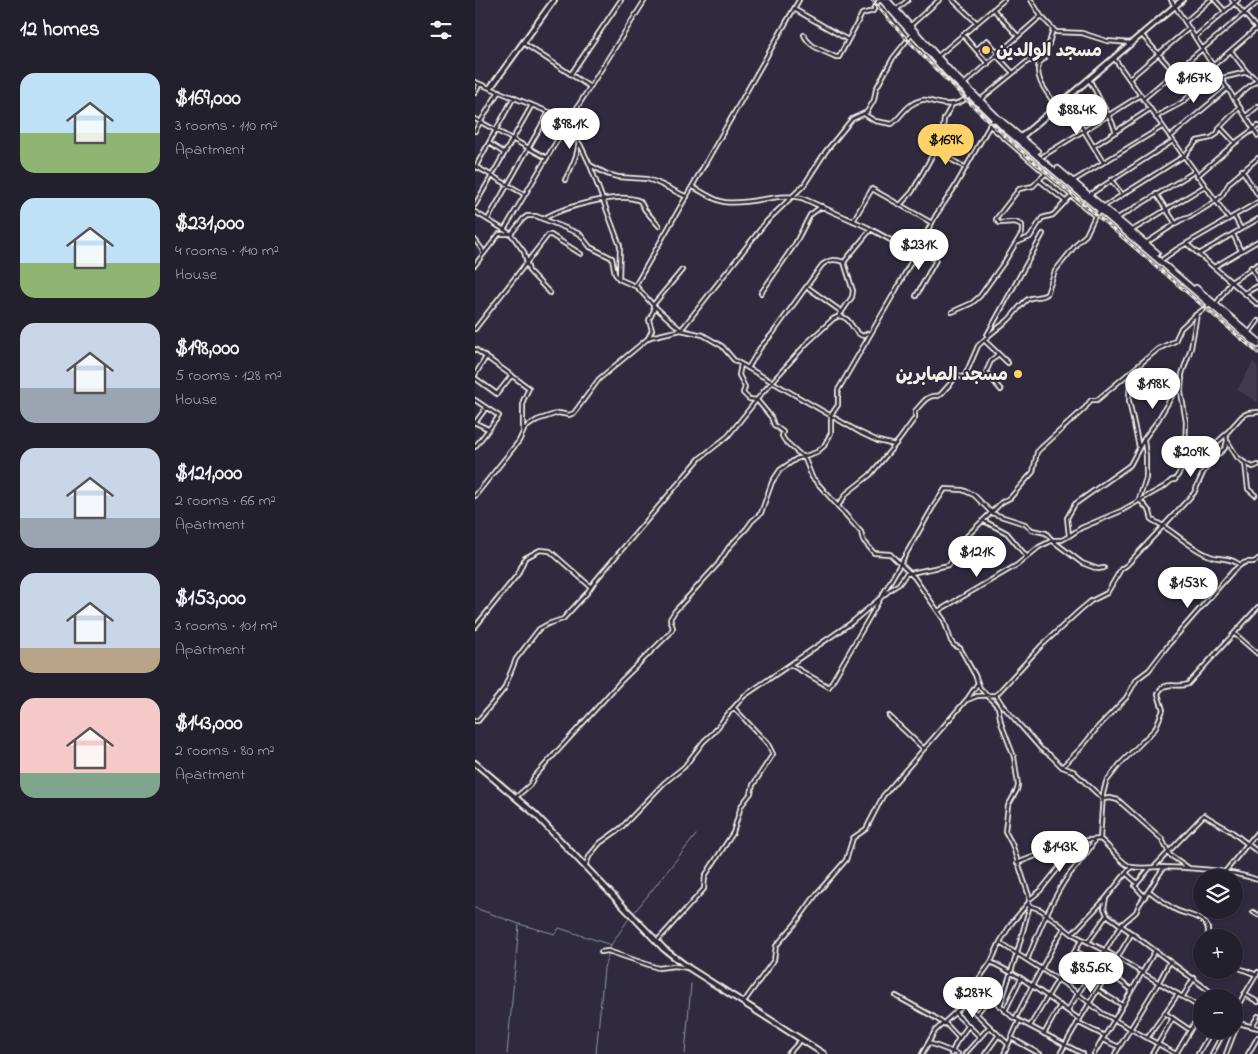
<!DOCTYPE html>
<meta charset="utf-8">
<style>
body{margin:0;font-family:"Indie Flower","Playpen Sans Arabic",sans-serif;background:#2b2836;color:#f1f3f6;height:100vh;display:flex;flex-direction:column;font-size:19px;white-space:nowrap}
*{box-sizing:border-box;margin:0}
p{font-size:16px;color:#a3a3aa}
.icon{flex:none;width:28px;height:28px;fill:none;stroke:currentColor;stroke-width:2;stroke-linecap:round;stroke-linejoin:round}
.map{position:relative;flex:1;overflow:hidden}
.panel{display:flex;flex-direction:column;background:#23202e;width:475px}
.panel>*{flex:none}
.fabs{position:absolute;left:718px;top:869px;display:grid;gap:10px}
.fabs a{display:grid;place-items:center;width:50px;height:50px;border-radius:50%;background:#23202e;box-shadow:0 1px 4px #0004,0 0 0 1px #403e4a;font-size:25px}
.price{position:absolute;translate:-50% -42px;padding:0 11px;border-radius:18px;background:#fff;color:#222;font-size:16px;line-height:32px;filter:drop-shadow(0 1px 2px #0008)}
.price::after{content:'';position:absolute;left:50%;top:30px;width:15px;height:11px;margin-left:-8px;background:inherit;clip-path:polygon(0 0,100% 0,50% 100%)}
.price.active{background:#ffd166;color:#111}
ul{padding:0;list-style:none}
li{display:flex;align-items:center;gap:15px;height:125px;padding:0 20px}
li span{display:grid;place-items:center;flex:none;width:140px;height:100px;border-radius:15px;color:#555}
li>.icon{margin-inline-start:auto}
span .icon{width:60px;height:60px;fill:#fffc;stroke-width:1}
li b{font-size:21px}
h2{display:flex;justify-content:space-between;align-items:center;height:60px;padding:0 20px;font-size:21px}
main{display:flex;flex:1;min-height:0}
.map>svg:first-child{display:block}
</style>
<main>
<section class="panel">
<h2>12 homes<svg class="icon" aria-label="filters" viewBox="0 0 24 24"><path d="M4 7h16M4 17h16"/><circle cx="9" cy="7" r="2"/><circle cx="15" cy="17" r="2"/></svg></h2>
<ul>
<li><span style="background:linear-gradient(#bfe0f5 60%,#8fb573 0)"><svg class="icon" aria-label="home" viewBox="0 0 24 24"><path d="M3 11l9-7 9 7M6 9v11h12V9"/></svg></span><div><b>$169,000</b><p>3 rooms · 110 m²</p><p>Apartment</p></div></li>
<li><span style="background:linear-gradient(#bfe0f5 65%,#8fb573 0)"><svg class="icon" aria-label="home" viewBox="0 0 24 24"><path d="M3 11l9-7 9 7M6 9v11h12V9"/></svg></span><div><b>$231,000</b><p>4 rooms · 140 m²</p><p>House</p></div></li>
<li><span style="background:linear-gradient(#c9d6e8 65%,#9aa5b1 0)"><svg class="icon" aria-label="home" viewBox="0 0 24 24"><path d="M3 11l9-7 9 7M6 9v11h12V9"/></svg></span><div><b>$198,000</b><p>5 rooms · 128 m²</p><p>House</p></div></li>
<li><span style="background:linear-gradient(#c9d6e8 70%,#9aa5b1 0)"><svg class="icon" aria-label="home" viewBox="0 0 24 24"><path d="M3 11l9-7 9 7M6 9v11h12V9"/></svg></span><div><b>$121,000</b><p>2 rooms · 66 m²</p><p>Apartment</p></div></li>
<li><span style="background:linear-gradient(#c9d6e8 75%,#b9a48a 0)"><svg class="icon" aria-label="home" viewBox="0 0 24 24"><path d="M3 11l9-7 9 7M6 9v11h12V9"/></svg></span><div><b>$153,000</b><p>3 rooms · 101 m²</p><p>Apartment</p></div></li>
<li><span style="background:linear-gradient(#f6c9c9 75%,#7fa58c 0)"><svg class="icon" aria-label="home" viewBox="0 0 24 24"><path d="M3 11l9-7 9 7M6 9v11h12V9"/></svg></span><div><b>$143,000</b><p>2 rooms · 80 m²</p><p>Apartment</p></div></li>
</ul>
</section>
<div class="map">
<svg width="783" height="1054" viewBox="0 0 783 1054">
<rect width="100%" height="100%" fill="#2f2a3d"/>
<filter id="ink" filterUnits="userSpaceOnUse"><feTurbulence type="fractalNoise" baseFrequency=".02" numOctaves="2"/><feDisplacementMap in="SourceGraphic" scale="10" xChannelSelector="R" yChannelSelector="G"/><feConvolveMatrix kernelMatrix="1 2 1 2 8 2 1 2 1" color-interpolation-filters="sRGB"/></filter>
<g filter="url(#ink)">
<!-- built -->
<path fill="#433a50" d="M778 362 783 367V402L762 390Z"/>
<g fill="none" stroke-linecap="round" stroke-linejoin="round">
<!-- stream -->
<path stroke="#8e9ba3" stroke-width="1" d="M0 908 44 924 80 934 84 928 136 945 155 917
M158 914 221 835
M32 1054 44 925
M121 1054 129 968 136 946
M210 1054 216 984"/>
<defs>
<path id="street" d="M478 0 502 23
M556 0 566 16 581 32 607 33 632 41 656 43
M696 0 783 136
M740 0 749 10
M757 0 783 30
M319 9 373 40
M422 9 433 0
M518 9 543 36
M710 22 735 0
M436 25 464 0
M578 29 570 58 564 63C559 80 573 93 582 107
M666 34 714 89
M329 35C335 48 349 51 361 57H364L387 14 398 11 404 0
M488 35 513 64
M720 37 763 0
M48 43 115 87
M501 50 512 40 524 54
M756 51 772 72 783 80
M463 56 529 0
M522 56 538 73
M639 58 754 219
M739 65 783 27
M96 74 146 0
M747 78 772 72
M614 79 637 122 641 132
M654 79 714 28
M0 82 74 112 96 117C110 140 102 158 90 180
M489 84 566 16
M0 93 5 84
M668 99 783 2
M759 99 783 79
M505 100 553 61 567 60
M590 100 628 162
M389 114 400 121 417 124C427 116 432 103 447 100 451 99 455 101 459 102 472 106 485 106 495 95
M771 116 783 106
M681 118C689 110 700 108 709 101 721 91 728 78 740 69
M0 119 72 158
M514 125 620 216
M745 127 760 143
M0 131 24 91
M695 137 753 88
M14 143 29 153
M105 144 115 165 145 246 144 279
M619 146 675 109
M460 150 491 168
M568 156 666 95
M115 165 132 174 143 177 172 179 181 182 212 197
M0 166 49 194
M0 168 39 97
M767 170 783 195
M722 176 760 143 783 126
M564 180 591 202
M636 180 647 194
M598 181 687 127
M218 187C228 192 238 200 249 202 275 206 302 192 327 198L392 227 439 253
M681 194 701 224
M614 195 698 141
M426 204 437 192 467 138 469 119 477 105
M0 205 57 105
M628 207 709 156 722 141 736 138 742 134 745 127 765 107
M0 212 36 234 49 252 54 271 75 293
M759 216 766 229
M13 219 74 112
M68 219C88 207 145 191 165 201L170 210 184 226
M641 219 719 172
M378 221 397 189 457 223
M29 230 96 117 170 0
M656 231 730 186
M758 234 766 251
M0 240 7 249 8 253
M541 243 555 237 567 218 578 215 596 196
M671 243 706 220 715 217 741 201 747 195 755 182 783 158
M712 244 783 305
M724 254 783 219
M688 259 702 249 783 202
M0 265 24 234H36L48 219 52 216H61L105 234 115 247 137 258 140 274 144 279 162 287 178 305 206 330 228 335 247 346 259 360 386 433 403 441 420 445
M739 267 783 241
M776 267 783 279
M160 286 324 0
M332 287 367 312
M286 293 320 244 335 215 347 206
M770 293 783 286
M441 296 461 260 442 249
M741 304 756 282 783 264
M477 312 497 303 505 296 530 261 547 233V225L540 222 524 223 521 219 544 189 558 186 570 174
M364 316C378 318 376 332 388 336L393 333
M0 329 73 235H76L106 254
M774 333 783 321
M512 335 568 234
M173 338 177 330 174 320 179 310 178 305 207 270
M0 349 54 388 48 401V430
M523 354 516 361 511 372 526 390
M533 363 509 340C516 333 523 328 531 322 539 316 544 305 553 299 559 296 566 298 572 294L580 271 604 241 611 235 620 216 625 211
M266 364 264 375 270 387 268 393 274 399 282 400 296 417 299 425 308 432 307 436 310 441 330 459 337 477 386 532 388 540 399 553 415 554 439 577 469 620 476 641 479 645 485 648 500 675 505 688 523 707 526 723 539 757 543 785 542 790 533 806 530 831 537 844 554 896V902L536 924 525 942 516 962 493 994 487 1006 460 1031 447 1054
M273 368 285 348 298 333 347 265C355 259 360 259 369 262
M655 372 654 401 664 447
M0 375 11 357
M0 378 22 394 37 375
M0 400 24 416 0 447
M0 423 11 408
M1 423 13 429
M753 442 762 457 770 463 773 489 780 495
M770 463 778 467 783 465
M706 468 710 449 711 422 706 392 707 374 716 348 722 314
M0 496 44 441 50 428 62 420 83 413 94 415 99 413 124 379 171 340 175 337 206 330 291 222 329 185 351 151 373 124 377 119 392 112 399 100 401 89 418 58 437 34
M664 499 675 512 677 520C698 529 713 548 735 556 745 560 756 557 765 565
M664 499 671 478V456L669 440
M363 506 372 493 395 475 424 440 440 418V411C447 404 452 394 463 396L466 394 483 375 489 378 503 346 509 340
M516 513 550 524 557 530 571 533 578 541 607 563 623 569 629 568
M509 521 532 533 552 557
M594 536 592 518 600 504 655 465 669 439 683 420 707 379
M408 594 458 507 470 489 488 490 499 495 517 513
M463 611 542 565 564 547 578 540H587L594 536 606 528 646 511 690 486 697 480H700L710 463 716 465 720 462 749 436 767 416 773 413 783 412
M0 627 43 574 50 558 65 550 75 551 116 587
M760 634 783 654
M316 665 354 687 405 599
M521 695 528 706 566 749 575 755 587 767 598 771 628 799
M492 700 502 696 521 695 566 646 604 611 616 601 632 593 646 569 652 565 719 493 728 473 735 462 750 448 752 441 751 433
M414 716 449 749
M0 721H3L29 689 41 659 64 629 73 624 88 619 112 593 120 581 225 458 253 436 288 392 333 342 358 319 364 316 377 297 378 291 369 262 396 229
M587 767 607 747 623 727 651 698 662 679 674 670 694 644 758 571C762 568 766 563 772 562 777 562 779 563 783 559
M41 797 55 785 59 777 146 681 195 633 198 628 195 619 200 611 243 564 254 547 272 528 277 521 286 513 297 482 305 470 321 459 342 452 349 446 356 433V415L363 405V390L421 290 461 215 478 190 519 118
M628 799 635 798 643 800 687 839 695 855 714 868
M625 839 628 794 631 782 645 764 680 729 688 710 683 694C689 679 702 689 713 684L783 607
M625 839C634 845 647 865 657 867 666 869 674 867 683 867 712 867 756 870 783 880
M542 863 600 841H605
M110 866 115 855 125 843 146 828 189 783 209 767 229 741 239 732 252 715 269 696 376 623 416 589 424 584 431 574 474 565 491 537 527 502 535 498 558 472 562 452 566 448 610 408 616 400H622L628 395 683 349 700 341 706 328 719 316 736 304
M680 866 729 815 757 832 783 852
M749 873 783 831
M652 874 662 883
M674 891C682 897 692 905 701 910 713 916 739 917 732 938
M670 897 660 886 674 869
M555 899 565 891 605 841 625 839
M553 905 566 910 597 934 631 951 726 1008
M778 912 783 915
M632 915 744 998
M597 934 631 898
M182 941 229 889 230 876 258 833 266 806 276 793 278 785 298 754 293 744 259 708
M613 942 632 915 629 908 631 898 656 867
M525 943 593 986 627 1013 701 1054
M600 951 623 963
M126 952 133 951 183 968 200 966 213 968
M552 960C563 933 574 906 589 882 598 868 612 856 619 841
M516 962 546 978 604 1019
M759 966 782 975
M634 973 657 990
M502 982 537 1017 608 1054
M623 990 647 1005
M769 994 783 1002
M421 996 459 1017 469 1024
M708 996 719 978
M735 998 738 993
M489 1002 533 1044
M268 1003 299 960 301 946 320 924 343 892 371 860 378 838 391 829 408 796 493 698 503 683
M525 1006 542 953 555 905
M593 1010 646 925 661 912 664 905 689 867
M530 1011 546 978
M759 1012 783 972
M480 1013 505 1037
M690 1013 715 1030
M501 1014 516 997
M540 1019C556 988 571 958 589 928
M602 1022 630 1036
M759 1022 783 1028
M470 1023 484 1038
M555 1026 607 939
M777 1026 783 1016
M569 1034 585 1005
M673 1037 703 994
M536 1038 565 1054
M628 1040 644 1047
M454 1043 483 1054
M313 1054 326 1040
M476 1054 481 1043 493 1026
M490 1054 514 1027
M510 1054 523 1036
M529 1054 544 1021
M585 1054C607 1013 633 974 657 933
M619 1054 680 951
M640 1054 684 982 695 961
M677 1054 698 1018
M701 1054 726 1012
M723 1054 737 1030
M737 1054 750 1030
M751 1054 763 1023
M773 1054 783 1037"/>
<path id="secondary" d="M16 87 79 0
M546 137 707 0
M0 763 60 814 189 949 214 968 349 1054"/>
<path id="primary" d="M407 0 473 74 529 128 783 345
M412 0 475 71 524 119 562 151
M583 169 682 253
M721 288 783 341"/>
</defs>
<!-- street casing -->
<use href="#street" stroke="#f4f1e8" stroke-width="6"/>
<!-- secondary casing -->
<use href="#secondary" stroke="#f4f1e8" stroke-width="8"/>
<!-- primary casing -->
<use href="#primary" stroke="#f4f1e8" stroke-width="8"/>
<!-- street -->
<use href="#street" stroke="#2f2a3d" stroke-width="2.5"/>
<!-- secondary -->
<use href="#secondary" stroke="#2f2a3d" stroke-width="4"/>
<!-- primary -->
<use href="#primary" stroke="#2f2a3d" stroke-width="4.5"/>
<defs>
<path id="rail" d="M397 0C446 57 496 106 552 156L783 353"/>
</defs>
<!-- rail casing -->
<use href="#rail" stroke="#f4f1e8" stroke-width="3"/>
<!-- rail -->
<use href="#rail" stroke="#2f2a3d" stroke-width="1" stroke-dasharray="4" stroke-linecap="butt"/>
</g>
</g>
<!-- markers -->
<g fill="#ffd166" stroke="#2f2a3d" stroke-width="2">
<circle cx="511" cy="50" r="5"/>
<circle cx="543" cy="374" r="5"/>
</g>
<g text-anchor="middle" stroke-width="4" stroke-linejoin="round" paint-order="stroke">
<!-- poi labels -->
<g font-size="18" font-weight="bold" fill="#f4f1e8" stroke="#2f2a3d" text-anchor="start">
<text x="521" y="56">مسجد الوالدين</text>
<text x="533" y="380" text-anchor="end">مسجد الصابرين</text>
</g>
</g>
</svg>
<div class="fabs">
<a><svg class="icon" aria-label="layers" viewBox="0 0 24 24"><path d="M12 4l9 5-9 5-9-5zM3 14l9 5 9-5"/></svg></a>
<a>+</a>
<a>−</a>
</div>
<b class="price" style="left:719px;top:104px">$167K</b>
<b class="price" style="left:602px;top:136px">$88.4K</b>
<b class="price" style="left:95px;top:150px">$98.1K</b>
<b class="price active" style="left:471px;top:166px">$169K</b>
<b class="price" style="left:444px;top:271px">$231K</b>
<b class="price" style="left:678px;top:410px">$198K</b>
<b class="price" style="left:716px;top:478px">$209K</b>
<b class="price" style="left:502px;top:578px">$121K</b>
<b class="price" style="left:713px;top:609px">$153K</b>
<b class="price" style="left:585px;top:873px">$143K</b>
<b class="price" style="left:616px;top:994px">$85.6K</b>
<b class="price" style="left:498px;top:1019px">$287K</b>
</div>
</main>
